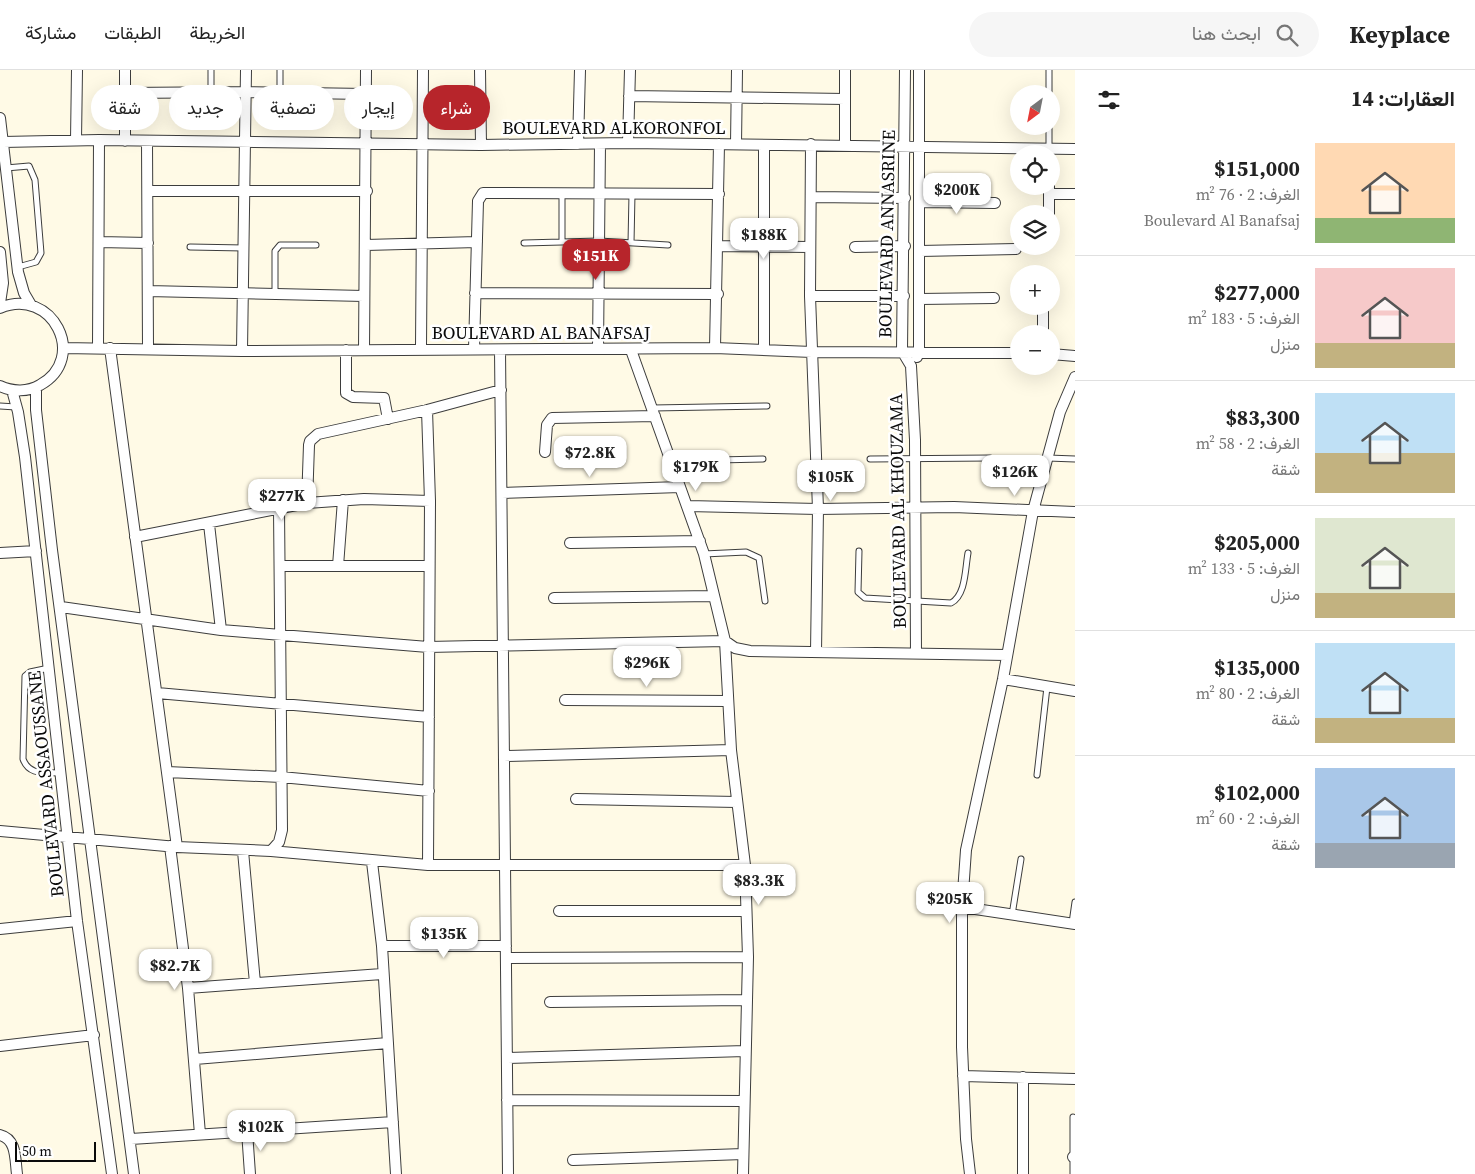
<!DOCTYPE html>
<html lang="ar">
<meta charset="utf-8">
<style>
body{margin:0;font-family:"Source Serif 4",Vazirmatn,serif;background:#f6f6f6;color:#222;direction:rtl;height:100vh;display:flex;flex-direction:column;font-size:19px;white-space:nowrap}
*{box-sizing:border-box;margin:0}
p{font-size:16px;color:#767676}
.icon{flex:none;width:28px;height:28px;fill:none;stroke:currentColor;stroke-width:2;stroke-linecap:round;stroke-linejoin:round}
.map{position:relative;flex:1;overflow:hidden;direction:ltr}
.panel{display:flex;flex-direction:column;background:#fff;width:400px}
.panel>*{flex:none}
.banner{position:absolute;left:15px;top:15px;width:475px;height:45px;direction:rtl;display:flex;gap:10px}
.needle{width:32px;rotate:212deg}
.buttons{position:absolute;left:1010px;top:15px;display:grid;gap:10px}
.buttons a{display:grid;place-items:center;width:50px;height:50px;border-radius:50%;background:#fff;box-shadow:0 5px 20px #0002;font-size:25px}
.scale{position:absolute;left:15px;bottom:12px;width:81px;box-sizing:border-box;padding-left:5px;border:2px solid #0a0a0a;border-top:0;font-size:14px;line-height:18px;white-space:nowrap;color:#0a0a0a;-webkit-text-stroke:4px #fff;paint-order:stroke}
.price{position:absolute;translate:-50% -42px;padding:0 11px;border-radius:10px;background:#fff;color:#222;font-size:16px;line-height:32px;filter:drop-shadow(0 1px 2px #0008)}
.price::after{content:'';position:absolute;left:50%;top:30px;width:15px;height:11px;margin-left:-8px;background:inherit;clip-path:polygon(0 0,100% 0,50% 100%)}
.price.selected{background:#b7252b;color:#fff}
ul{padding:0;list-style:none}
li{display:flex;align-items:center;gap:15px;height:125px;padding:0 20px}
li+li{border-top:1px solid #e0e0e0}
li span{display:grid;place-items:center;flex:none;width:140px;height:100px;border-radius:0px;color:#555}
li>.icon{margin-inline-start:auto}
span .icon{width:60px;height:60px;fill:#fffc;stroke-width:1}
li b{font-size:21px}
h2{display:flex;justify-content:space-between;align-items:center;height:60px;padding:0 20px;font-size:21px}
.chip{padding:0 18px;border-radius:22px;background:#fff;box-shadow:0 5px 20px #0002;font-size:18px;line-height:45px}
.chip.selected{background:#b7252b;color:#fff}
header{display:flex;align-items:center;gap:30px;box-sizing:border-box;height:70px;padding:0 25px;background:#fff;border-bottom:1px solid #e0e0e0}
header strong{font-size:24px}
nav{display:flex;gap:28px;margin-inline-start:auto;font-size:18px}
.search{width:350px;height:45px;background:#f6f6f6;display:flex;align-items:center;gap:12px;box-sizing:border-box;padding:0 18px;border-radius:28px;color:#767676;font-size:19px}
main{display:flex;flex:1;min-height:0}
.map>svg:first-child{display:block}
</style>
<header>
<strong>Keyplace</strong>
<div class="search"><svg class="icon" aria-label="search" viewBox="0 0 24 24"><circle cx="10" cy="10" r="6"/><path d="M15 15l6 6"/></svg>ابحث هنا</div>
<nav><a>الخريطة</a><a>الطبقات</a><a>مشاركة</a></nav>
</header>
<main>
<section class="panel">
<h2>العقارات: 14<svg class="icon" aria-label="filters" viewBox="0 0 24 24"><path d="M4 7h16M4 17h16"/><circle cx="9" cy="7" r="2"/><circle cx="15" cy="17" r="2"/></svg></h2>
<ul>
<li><span style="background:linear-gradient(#ffd9b3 75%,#8fb573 0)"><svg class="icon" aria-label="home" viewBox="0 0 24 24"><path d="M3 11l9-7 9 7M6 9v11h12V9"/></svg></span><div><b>$151,000</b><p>الغرف: 2 · 76 m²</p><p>Boulevard Al Banafsaj</p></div></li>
<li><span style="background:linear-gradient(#f6c9c9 75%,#c2b280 0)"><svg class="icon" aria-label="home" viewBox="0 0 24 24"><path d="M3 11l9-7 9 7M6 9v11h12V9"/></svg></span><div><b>$277,000</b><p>الغرف: 5 · 183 m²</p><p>منزل</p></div></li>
<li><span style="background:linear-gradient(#bfe0f5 60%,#c2b280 0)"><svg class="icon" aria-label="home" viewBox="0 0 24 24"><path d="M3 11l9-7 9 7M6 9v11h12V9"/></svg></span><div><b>$83,300</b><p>الغرف: 2 · 58 m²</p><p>شقة</p></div></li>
<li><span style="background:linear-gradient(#dfe7d0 75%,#c2b280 0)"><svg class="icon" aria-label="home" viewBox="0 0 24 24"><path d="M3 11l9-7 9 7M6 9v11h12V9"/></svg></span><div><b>$205,000</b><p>الغرف: 5 · 133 m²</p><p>منزل</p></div></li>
<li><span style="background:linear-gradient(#bfe0f5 75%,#c2b280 0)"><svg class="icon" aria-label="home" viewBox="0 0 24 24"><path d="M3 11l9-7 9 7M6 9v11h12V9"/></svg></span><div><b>$135,000</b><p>الغرف: 2 · 80 m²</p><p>شقة</p></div></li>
<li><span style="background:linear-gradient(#a9c7e8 75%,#9aa5b1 0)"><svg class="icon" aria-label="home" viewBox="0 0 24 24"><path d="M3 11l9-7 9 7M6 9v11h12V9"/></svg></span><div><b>$102,000</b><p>الغرف: 2 · 60 m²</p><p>شقة</p></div></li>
</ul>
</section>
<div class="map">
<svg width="1075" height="1104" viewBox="0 0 1075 1104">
<rect width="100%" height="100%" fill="#fffae6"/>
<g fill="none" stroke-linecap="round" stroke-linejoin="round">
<defs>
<path id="service" d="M211 0V22
M1049 0V24
M280 22V0
M1049 56V78
M6 98 29 96 35 110 41 183 36 192 18 197
M562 124V172
M524 173 599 171 668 175
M631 173 632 124
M190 177 244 178
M275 224V181L280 175H316
M0 336 16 337
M653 338 767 336
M1048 388 1075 389
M870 389 990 388
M672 391 763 389
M859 481 858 522 865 528 951 533C966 525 965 499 968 483
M704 484 746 482 759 488 765 531
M49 598 30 602 25 606 23 689C29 706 45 702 60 703
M1037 705 1047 617
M1012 845 1021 789
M1072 853 1075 832
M1073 1104V1047"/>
<path id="minor" d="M480 0 481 75
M905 0 902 281 911 296 915 370 916 584
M125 23 246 22 366 24
M629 26 845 29
M0 48 18 202 24 223 31 235
M76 70 77 0
M125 71V0
M147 71 148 278
M3 72 99 70 481 75 628 73 1075 79
M628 73 630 0
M578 74 580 0
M736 74 737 0
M811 74 810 226 818 439 816 582
M845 76V0
M1049 116V144
M148 121H367
M1049 124H1075
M811 127 905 128
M920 132 995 133
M99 172 148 173
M366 175 477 172
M718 176 810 177
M855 177 905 176
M920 181 1016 179
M0 182 3 213 0 233
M148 221 364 226
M475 223 718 224
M810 226H904
M920 229 994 228
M0 238C52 216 89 288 40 315 28 322 13 322 0 316
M1043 264V236
M98 277 99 70
M63 278 242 281 715 278 812 282 1019 283
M110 278 177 777
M421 278 423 0
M715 278 719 74
M474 279 478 131 483 123 719 124
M598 279 600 74
M346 280V323L353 327 384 328 388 349
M364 280 366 0
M500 280 508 1104
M631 280 704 484 725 571 735 578 750 581 1007 585
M764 280V75
M242 281 246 0
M1051 284 1075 286
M917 287 919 282V0
M36 318V340L52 480 134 1104
M12 320 18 342 25 387 77 851 112 1104
M427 340 430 431 428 795
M545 382 547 355 552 348 655 346
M502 423 680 417
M307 433 309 375 310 371 318 364 427 340 501 320
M688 436 818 439 954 437 1075 442
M209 454 221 560
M135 467 307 433 364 429 430 431
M570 473 700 471
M0 483 36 481
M280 496H429
M338 496 343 430
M554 528 714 526
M61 537 221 560 428 577 725 571 731 680 745 795 748 887 743 1104
M1003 609 1075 621
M157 623 429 647
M565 630 728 631
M504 686 731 680
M167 702 281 707 429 721
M576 729 737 732
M0 761 177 777 271 781 428 795H745
M170 776 188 918 200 1064
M243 781 255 913
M271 781 279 772 282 760 279 439
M372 792 382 876 396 1104
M962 837 1075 854
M559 841H746
M0 859 77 851
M382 876H506
M506 888 748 887
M188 918 382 904
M550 932 746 930
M0 976 94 965
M507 988 745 981
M195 989 388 973
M963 1006 1075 1009
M507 1030 743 1031
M247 1061 250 1104
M0 1065C17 1069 15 1090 17 1104
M131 1069 393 1052
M1073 1087H1075
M573 1090 743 1084
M970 1104 966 1069 962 977V837L966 780 1003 609 1033 441 1060 342 1075 307
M1023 1104V1007"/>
</defs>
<!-- service casing -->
<use href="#service" stroke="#3d3d3d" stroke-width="7"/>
<!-- minor casing -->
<use href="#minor" stroke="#3d3d3d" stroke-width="12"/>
<!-- service -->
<use href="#service" stroke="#fff" stroke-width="5"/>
<!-- minor -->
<use href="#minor" stroke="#fff" stroke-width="10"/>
</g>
<g text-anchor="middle" stroke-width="5" stroke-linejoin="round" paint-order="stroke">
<!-- street labels -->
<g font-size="18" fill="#0a0a0a" stroke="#fff">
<text x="614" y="64">BOULEVARD ALKORONFOL</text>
<text transform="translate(887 164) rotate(-89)" y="6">BOULEVARD ANNASRINE</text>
<text x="541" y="269">BOULEVARD AL BANAFSAJ</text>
<text transform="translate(898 441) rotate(-91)" y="6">BOULEVARD AL KHOUZAMA</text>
<text transform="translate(46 714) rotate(-96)" y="6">BOULEVARD ASSAOUSSANE</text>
</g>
</g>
</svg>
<div class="buttons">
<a><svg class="needle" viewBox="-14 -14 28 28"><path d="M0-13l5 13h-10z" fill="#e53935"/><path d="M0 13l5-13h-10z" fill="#767676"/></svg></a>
<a><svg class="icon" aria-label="locate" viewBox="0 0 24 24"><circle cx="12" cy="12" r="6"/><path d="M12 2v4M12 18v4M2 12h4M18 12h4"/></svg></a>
<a><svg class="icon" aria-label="layers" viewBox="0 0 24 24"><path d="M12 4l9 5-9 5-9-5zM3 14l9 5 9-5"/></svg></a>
<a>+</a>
<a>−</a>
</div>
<div class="scale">50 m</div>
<b class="price" style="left:957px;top:145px">$200K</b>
<b class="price" style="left:764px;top:190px">$188K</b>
<b class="price selected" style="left:596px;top:211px">$151K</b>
<b class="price" style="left:590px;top:408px">$72.8K</b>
<b class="price" style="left:696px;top:422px">$179K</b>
<b class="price" style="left:1015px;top:427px">$126K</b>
<b class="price" style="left:831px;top:432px">$105K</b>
<b class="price" style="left:282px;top:451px">$277K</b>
<b class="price" style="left:647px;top:618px">$296K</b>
<b class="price" style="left:759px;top:836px">$83.3K</b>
<b class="price" style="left:950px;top:854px">$205K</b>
<b class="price" style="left:444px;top:889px">$135K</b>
<b class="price" style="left:175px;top:921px">$82.7K</b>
<b class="price" style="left:261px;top:1082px">$102K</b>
<div class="banner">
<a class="chip selected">شراء</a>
<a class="chip">إيجار</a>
<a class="chip">تصفية</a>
<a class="chip">جديد</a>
<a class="chip">شقة</a>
</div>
</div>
</main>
